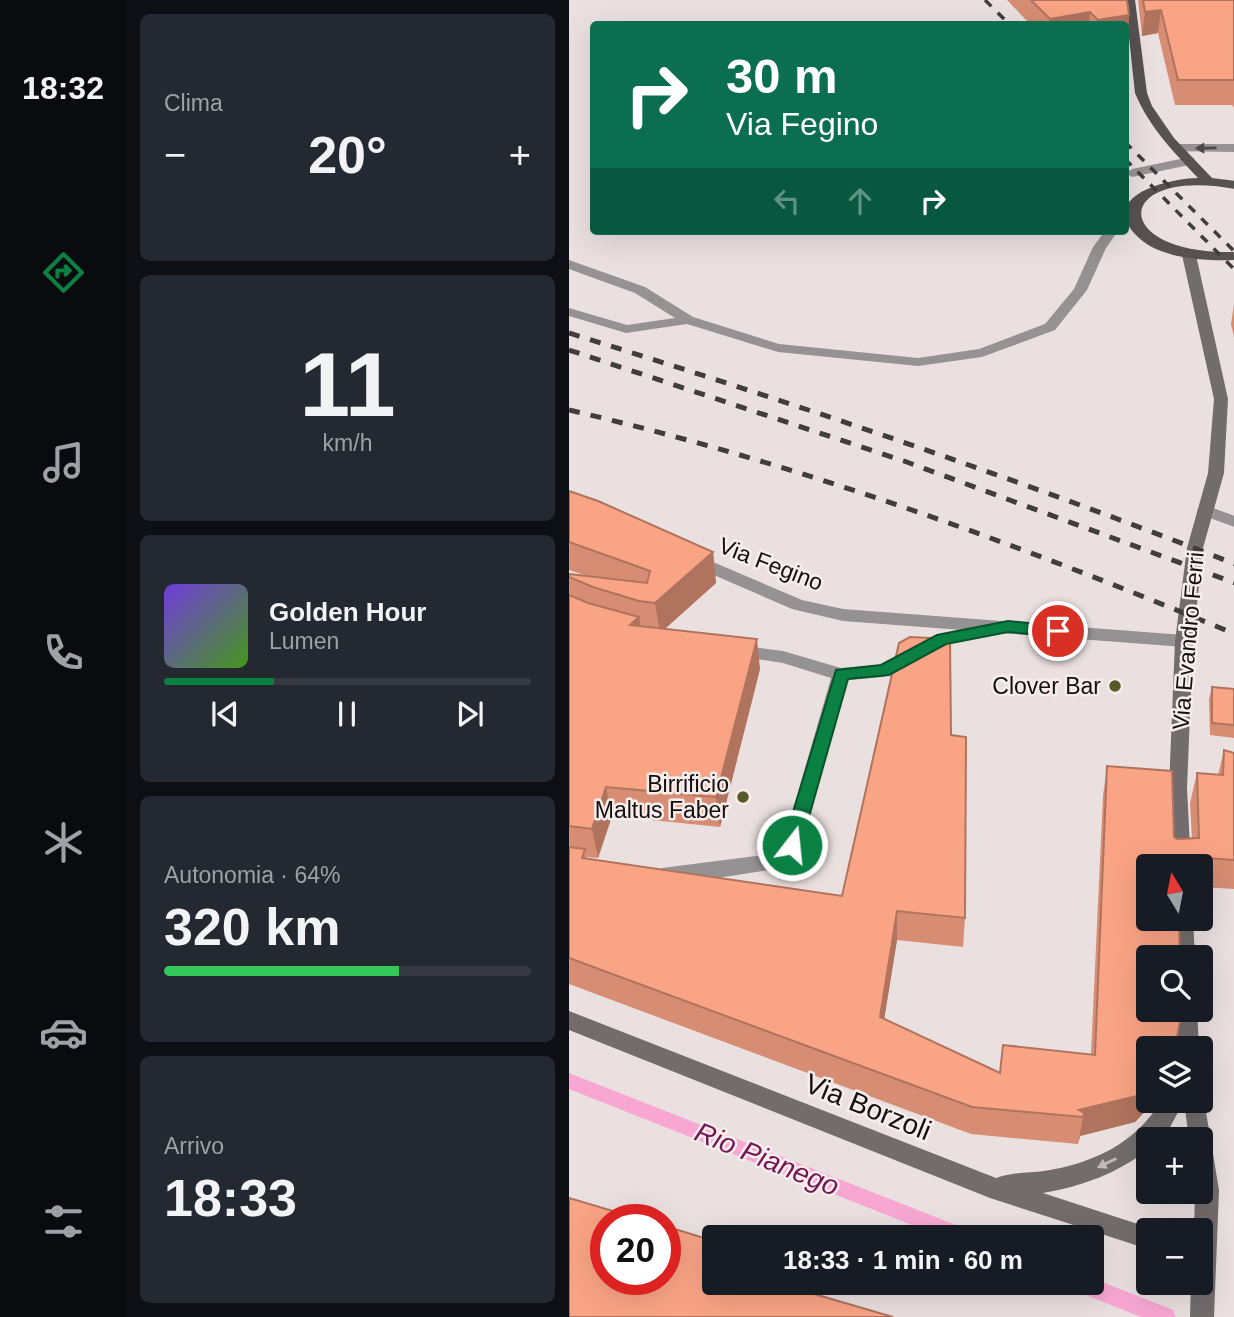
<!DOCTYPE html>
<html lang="it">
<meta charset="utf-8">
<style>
body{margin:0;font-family:Arial,sans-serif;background:#242831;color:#f1f3f6;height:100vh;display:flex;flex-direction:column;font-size:26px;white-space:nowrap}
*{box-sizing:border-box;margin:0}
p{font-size:23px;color:#9ea1a6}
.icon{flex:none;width:38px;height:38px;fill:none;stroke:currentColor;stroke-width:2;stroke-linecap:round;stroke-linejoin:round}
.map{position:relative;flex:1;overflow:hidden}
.side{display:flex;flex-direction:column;gap:14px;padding:14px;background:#0d0f14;width:443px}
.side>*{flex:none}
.banner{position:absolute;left:21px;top:21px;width:539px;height:214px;border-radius:7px;box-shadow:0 7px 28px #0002;background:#0b6e4f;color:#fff;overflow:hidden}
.needle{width:46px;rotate:350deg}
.fabs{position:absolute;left:567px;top:854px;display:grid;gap:14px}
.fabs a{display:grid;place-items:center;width:77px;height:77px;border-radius:7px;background:#171b24;box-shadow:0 7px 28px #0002;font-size:35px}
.speed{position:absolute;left:21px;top:1204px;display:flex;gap:14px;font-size:35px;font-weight:700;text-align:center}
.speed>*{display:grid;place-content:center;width:91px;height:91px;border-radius:50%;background:#171b24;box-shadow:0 7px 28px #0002;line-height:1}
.speed .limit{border:10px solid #d22;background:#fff;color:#111}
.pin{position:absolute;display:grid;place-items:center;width:60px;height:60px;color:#fff;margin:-30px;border:4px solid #fff;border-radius:50%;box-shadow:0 2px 7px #0007}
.me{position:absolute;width:77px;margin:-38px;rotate:16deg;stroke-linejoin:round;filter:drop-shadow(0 0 5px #0008)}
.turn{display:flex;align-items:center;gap:24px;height:147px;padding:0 21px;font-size:32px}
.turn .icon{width:91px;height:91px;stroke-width:2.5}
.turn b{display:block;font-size:49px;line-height:60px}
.lanes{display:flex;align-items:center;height:66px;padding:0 21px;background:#0003;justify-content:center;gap:35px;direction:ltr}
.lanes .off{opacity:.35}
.big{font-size:52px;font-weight:700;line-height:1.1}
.side .widget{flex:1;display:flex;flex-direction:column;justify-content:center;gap:10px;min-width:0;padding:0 24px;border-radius:10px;background:#242831}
.side .dial{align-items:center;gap:0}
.dial b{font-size:91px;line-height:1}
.song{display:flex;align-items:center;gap:21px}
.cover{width:84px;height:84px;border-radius:10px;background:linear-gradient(135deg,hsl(260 70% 55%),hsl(100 70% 35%))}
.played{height:7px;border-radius:4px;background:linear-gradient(90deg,#0b8043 30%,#363941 30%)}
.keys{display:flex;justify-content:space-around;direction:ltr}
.heat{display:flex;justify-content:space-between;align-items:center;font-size:38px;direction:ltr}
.charge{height:10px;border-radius:5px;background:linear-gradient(90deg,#34c759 64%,#363941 0)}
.trip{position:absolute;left:133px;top:1225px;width:402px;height:70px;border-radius:7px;background:#171b24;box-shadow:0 7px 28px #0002;font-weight:700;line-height:70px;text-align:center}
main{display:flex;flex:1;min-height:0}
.tabs{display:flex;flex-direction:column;width:126px;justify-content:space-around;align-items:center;background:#090b0e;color:#9ea1a6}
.tabs .icon{width:49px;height:49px}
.tabs .active{color:#0b8043}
.tabs b{font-size:32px;color:#f1f3f6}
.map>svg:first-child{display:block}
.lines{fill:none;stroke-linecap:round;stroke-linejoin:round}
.stream{fill:#f8a7d3;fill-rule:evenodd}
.service{fill:#969293;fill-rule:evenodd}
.minor{fill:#969293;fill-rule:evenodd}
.secondary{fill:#726c6d;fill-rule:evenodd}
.primary{fill:#585152;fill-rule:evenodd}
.rail-far1{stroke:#413d3d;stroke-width:3.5;stroke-dasharray:9 9;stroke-linecap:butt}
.rail{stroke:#413d3d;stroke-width:5;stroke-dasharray:11 11;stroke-linecap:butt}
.wall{fill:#d78d73}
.shaded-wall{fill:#af735e}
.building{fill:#faa486;stroke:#af735e;stroke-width:2}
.oneway{fill:#4e4a4b}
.oneway2{fill:#c2b9b9}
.route{fill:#0b8043;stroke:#07532c;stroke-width:2}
.poi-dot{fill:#565a28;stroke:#f8edec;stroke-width:2.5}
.labels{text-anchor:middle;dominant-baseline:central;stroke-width:5;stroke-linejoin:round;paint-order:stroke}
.street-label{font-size:23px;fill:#131010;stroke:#f8edec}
.poi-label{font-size:23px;fill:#131010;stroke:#f8edec;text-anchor:end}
.near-street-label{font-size:28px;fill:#131010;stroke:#f8edec}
.near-water-label{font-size:28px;font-style:italic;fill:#731653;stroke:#f8edec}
</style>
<main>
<nav class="tabs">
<b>18:32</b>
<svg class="icon active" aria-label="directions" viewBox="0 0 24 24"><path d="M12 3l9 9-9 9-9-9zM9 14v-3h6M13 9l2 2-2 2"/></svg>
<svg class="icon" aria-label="music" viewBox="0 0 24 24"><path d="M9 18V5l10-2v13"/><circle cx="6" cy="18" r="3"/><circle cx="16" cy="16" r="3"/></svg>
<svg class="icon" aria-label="phone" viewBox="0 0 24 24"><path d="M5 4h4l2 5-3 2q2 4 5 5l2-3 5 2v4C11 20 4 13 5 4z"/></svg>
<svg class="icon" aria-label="climate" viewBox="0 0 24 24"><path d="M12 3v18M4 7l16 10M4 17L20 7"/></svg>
<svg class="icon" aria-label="car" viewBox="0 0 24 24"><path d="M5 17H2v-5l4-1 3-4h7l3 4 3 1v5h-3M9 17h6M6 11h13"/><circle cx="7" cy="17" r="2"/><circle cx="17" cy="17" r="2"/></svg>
<svg class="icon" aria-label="filters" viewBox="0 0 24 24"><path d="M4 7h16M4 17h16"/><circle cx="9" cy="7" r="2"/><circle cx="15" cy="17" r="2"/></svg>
</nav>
<section class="side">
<div class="widget"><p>Clima</p>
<div class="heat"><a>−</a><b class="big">20°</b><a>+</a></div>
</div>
<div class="widget dial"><b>11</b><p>km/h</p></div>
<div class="widget">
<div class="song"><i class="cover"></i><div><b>Golden Hour</b><p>Lumen</p></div></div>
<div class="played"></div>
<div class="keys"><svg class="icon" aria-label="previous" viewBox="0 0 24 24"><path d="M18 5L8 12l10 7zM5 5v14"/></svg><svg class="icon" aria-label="pause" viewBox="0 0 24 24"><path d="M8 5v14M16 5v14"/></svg><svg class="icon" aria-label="next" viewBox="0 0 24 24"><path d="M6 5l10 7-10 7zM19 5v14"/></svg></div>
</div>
<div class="widget"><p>Autonomia · 64%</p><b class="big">320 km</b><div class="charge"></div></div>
<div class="widget"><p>Arrivo</p><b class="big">18:33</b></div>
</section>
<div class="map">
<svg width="666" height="1317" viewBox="0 0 666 1317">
<rect width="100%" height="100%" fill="#eae0df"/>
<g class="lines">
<!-- stream -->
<path class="stream" d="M 0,1073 L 402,1231 L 404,1237 L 373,1237 L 0,1089 Z
M 523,1278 L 604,1310 L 607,1317 L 572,1317 L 504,1290 L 501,1283 L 523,1283 Z"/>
<!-- service -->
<path class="service" d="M 621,157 L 625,158 L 625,164 L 563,177 L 557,173 L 563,169 Z
M 536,231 L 549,231 L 537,248 L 518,290 L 486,330 L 413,357 L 349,366 L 209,352 L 118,324 L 57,333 L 0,316 L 0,308 L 58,325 L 106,318 L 66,293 L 0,269 L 0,260 L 76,287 L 124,317 L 210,344 L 349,358 L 410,349 L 476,324 L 505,289 L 524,247 Z
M 636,505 L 666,516 L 666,527 L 630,514 L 628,510 Z
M 435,622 L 444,628 L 441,632 L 377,644 L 314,677 L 279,680 L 230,851 L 200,870 L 117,883 L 93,880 L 90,874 L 93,868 L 195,855 L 215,841 L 262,678 L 214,663 L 161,655 L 158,651 L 161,647 L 167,645 L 214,651 L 272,668 L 311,665 L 367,635 Z"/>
<!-- minor -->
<path class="minor" d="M 608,144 L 666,144 L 666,152 L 604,151 L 604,145 Z
M 123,553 L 233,600 L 274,609 L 615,635 L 624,641 L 615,647 L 274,621 L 223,609 L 117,563 L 115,559 Z"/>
<!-- secondary -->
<path class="secondary" d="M 620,251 L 627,255 L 659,399 L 655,473 L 634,548 L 624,641 L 618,788 L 622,866 L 602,866 L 600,788 L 606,641 L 618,548 L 639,473 L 645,399 L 613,255 Z
M 604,919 L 624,919 L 626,957 L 606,957 Z
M 608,1010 L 628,1010 L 630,1048 L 608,1048 Z
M 0,1011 L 427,1178 C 442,1172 460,1173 475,1171 C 523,1164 567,1143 592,1101 L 632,1101 L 632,1093 L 634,1094 L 650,1190 L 645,1317 L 621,1317 L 622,1283 L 632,1283 L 632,1230 L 625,1230 L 626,1192 L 632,1192 L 632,1139 L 620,1139 L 615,1101 L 600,1129 L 591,1139 L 579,1139 L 579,1150 C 548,1173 512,1187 474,1193 L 587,1230 L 579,1230 L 579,1249 L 421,1198 L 0,1030 Z"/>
<!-- primary -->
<path class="primary" d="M 556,0 L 566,0 L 578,93 L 583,106 L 605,138 L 643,178 L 666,181 L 666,189 C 543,166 539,255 666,252 L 666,260 C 636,261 593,259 570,238 C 525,197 599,178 629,178 C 604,151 580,127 566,93 Z"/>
<!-- rail-far1 -->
<path class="rail-far1" d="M 416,0 L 440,24
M 556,142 L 666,252
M 556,159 L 666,270"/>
<!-- rail -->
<path class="rail" d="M 0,333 C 225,403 447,478 666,564
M 0,350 L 335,461 L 666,583
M 0,410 C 232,464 446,543 666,634"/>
</g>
<!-- wall -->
<path class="wall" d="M 438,0 L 558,0 L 560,15 L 558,39 L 556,39 L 556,24 L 461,24 Z
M 569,0 L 665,0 L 665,108 L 663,105 L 606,105 L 589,33 L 573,36 Z
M 665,304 L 665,337 L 662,324 Z
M 0,491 L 144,552 L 147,583 L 96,629 L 191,669 L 151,827 L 43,816 L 29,858 L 18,857 L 18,858 L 273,896 L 382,735 L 396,918 L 394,947 L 328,940 L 315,1019 L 431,1073 L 522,1054 L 534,796 L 538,766 L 608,839 L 623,839 L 621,803 L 628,773 L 649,775 L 655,750 L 665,753 L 665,889 L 632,887 L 632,866 L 579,866 L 612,1018 L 606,1048 L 579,1048 L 579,1101 L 586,1101 L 566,1122 L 511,1136 L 509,1144 L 402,1134 L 0,984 L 0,574 L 15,575 L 0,570 Z
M 643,687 L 665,689 L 665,738 L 641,735 L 640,699 Z"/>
<!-- shaded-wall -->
<path class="shaded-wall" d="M 592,10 L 589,33 L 573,36 L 576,12 Z
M 521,12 L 520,24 L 480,24 L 481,19 Z
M 560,15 L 558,39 L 556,39 L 556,24 L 529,24 L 529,20 Z
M 144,552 L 147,583 L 91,633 L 86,603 Z
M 70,617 L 75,647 L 61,625 Z
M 188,639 L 191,669 L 151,827 L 147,797 Z
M 37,787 L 43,816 L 29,858 L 23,829 Z
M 328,911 L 328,940 L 311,1045 L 311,1017 Z
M 579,1087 L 579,1101 L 586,1101 L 566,1122 L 511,1136 L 509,1144 L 514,1117 L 510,1110 Z
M 237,1283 L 243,1283 L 244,1287 L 237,1309 L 235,1291 Z"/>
<!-- building -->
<path class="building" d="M 462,0 L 558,0 L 560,15 L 529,20 L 521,12 L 481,19 Z
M 574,0 L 665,0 L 665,80 L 609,80 L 592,10 L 576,12 Z
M 0,491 L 29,501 L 144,552 L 86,603 L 70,601 L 24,587 L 0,577 L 0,574 L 78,583 L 81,571 L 0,542 Z
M 0,595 L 19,603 L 70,617 L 61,625 L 188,639 L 147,797 L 37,787 L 23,829 L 0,826 Z
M 341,637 L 381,639 L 382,735 L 397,737 L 396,918 L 328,911 L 311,1017 L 431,1073 L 434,1045 L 526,1055 L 538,766 L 603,771 L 605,837 L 608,839 L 630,838 L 628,773 L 654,775 L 655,750 L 665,753 L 665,860 L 610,856 L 610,866 L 579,866 L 579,919 L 610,919 L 611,957 L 579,957 L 579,1010 L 612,1010 L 612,1018 L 607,1042 L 604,1048 L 579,1048 L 579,1087 L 572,1095 L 510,1110 L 515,1113 L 514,1117 L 403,1107 L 0,958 L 0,847 L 16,849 L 13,858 L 273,896 L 330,643 Z
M 643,687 L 665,689 L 665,725 L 643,723 Z
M 0,1198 L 74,1220 L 37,1220 L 37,1279 L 96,1279 L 96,1226 L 145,1241 L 145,1283 L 237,1283 L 235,1291 L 324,1317 L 0,1317 Z"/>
<!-- one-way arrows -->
<defs><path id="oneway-solid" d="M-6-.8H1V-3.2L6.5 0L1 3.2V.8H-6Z" transform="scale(1.75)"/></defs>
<use class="oneway" href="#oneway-solid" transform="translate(637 148) rotate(179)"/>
<use class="oneway2" href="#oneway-solid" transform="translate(538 1163) rotate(154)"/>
<!-- route -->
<path class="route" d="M 439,621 L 489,626 L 497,631 L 489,637 L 439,632 L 377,644 L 320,675 L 279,679 L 232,845 L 230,850 L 217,850 L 214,845 L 267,670 L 312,665 L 368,635 Z"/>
<!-- markers -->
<g class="poi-dot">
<circle cx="546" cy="686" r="7"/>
<circle cx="174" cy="797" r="7"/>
</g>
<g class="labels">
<!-- street labels -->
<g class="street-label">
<text transform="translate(202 564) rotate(21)">Via Fegino</text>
<text transform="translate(619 641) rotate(-85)">Via Evandro Ferri</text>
</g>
<!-- poi labels -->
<g class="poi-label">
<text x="532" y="686">Clover Bar</text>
<text x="160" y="784">Birrificio<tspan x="160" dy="26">Maltus Faber</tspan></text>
</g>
<!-- near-street labels -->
<g class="near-street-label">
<text transform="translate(299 1107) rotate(22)">Via Borzoli</text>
</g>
<!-- near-water labels -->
<g class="near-water-label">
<text transform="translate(198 1159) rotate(22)">Rio Pianego</text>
</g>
</g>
</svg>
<div class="fabs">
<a><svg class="needle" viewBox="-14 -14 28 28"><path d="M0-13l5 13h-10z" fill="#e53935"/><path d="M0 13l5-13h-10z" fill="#9ea1a6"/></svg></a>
<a><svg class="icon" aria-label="search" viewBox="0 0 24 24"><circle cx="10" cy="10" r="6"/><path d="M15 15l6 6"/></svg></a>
<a><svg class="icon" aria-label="layers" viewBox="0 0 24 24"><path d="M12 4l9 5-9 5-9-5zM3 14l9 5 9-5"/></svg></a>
<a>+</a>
<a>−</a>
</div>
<div class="speed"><div class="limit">20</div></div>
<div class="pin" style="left:489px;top:631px;background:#d93025"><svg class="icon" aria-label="arrive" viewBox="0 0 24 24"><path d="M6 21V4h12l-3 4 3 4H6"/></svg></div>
<svg class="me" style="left:223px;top:845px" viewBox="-20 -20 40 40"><circle r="17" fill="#0b8043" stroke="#fff" stroke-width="3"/><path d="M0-11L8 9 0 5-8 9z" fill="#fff"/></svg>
<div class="trip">18:33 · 1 min · 60 m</div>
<div class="banner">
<div class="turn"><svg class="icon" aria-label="right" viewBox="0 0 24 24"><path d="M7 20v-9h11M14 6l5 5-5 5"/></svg><div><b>30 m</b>Via Fegino</div></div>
<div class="lanes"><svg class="icon off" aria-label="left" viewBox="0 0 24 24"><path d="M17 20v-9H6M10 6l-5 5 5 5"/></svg><svg class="icon off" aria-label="ahead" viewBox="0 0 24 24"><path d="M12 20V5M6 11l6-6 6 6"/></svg><svg class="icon" aria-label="right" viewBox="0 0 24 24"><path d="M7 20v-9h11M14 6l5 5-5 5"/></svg></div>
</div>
</div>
</main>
